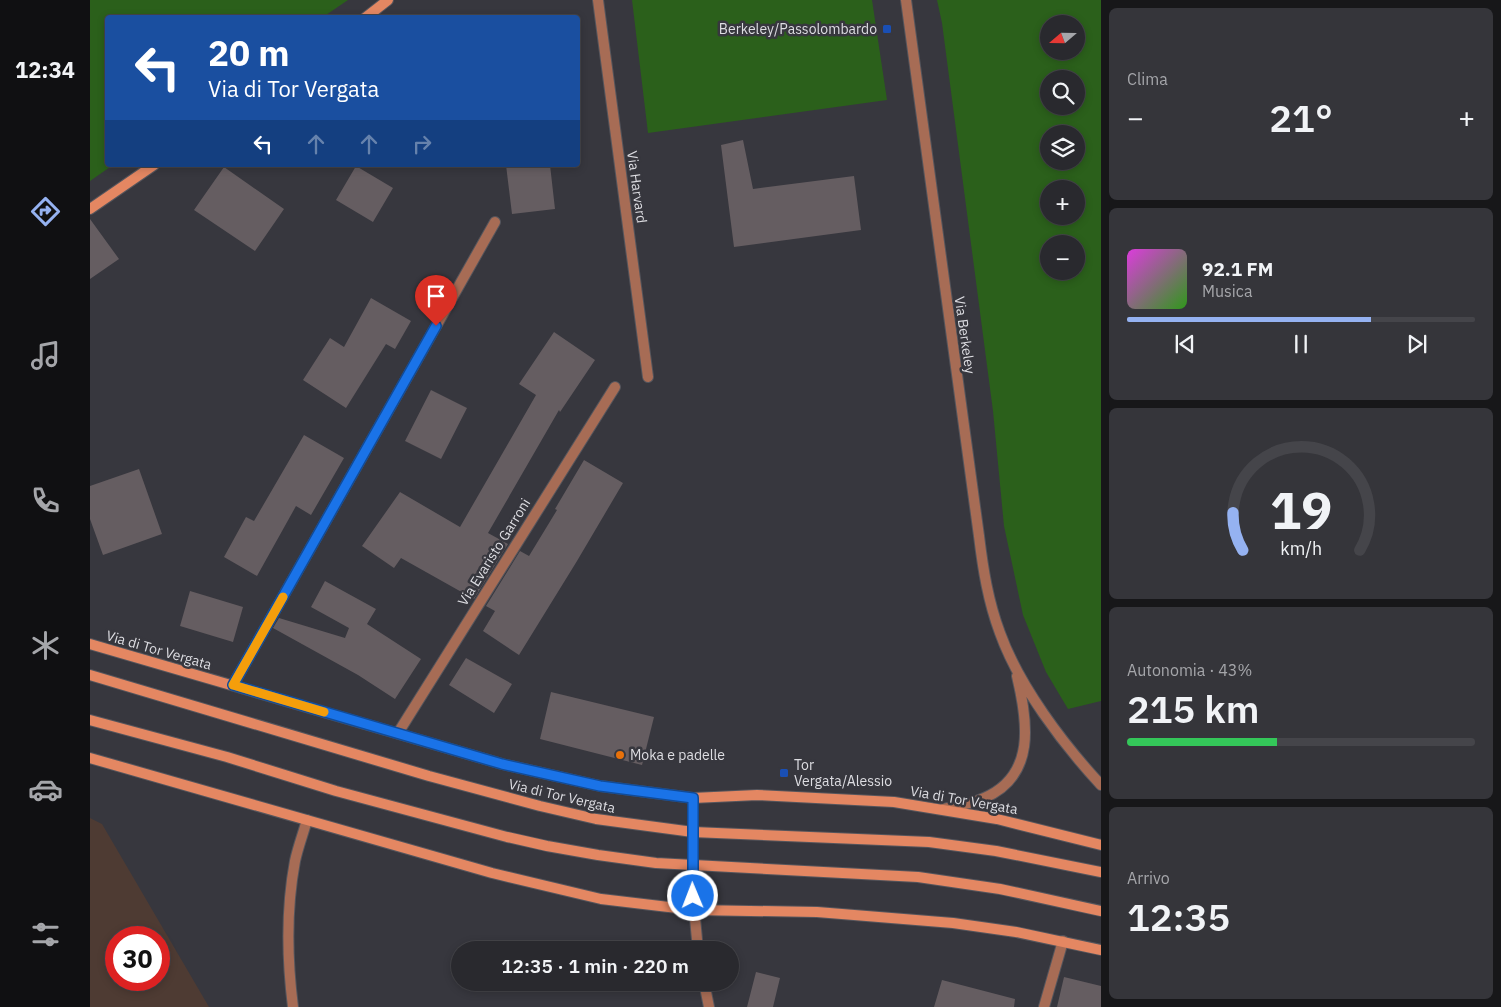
<!DOCTYPE html>
<html lang="it">
<meta charset="utf-8">
<style>
body{margin:0;font-family:"IBM Plex Sans",sans-serif;background:#35353a;color:#f1f3f6;height:100vh;display:flex;flex-direction:column;font-size:19px;white-space:nowrap}
*{box-sizing:border-box;margin:0}
p{font-size:16px;color:#a5a6aa}
.icon{flex:none;width:28px;height:28px;fill:none;stroke:currentColor;stroke-width:2;stroke-linecap:round;stroke-linejoin:round}
.map{position:relative;flex:1;overflow:hidden}
.sheet{display:flex;flex-direction:column;gap:8px;padding:8px;background:#171719;width:400px}
.sheet>*{flex:none}
.guide{position:absolute;left:15px;top:15px;width:475px;height:152px;border-radius:5px;box-shadow:0 2px 8px #0003,0 0 0 1px #45454a;background:#1a4fa0;color:#fff;overflow:hidden}
.needle{width:32px;rotate:250deg}
.buttons{position:absolute;left:950px;top:15px;display:grid;gap:10px}
.buttons a{display:grid;place-items:center;width:45px;height:45px;border-radius:50%;background:#29292e;box-shadow:0 2px 8px #0003,0 0 0 1px #45454a;font-size:25px}
.speed{position:absolute;left:15px;top:926px;display:flex;gap:10px;font-size:25px;font-weight:700;text-align:center}
.speed>*{display:grid;place-content:center;width:65px;height:65px;border-radius:50%;background:#29292e;box-shadow:0 2px 8px #0003,0 0 0 1px #45454a;line-height:1}
.speed .limit{border:8px solid #d22;background:#fff;color:#111}
.pin{position:absolute;display:grid;place-items:center;width:42px;height:42px;color:#fff;margin:-51px -21px;border-radius:50% 50% 50% 0;rotate:-45deg;box-shadow:0 0 5px #0007}
.pin .icon{rotate:45deg}
.me{position:absolute;width:55px;margin:-28px;rotate:359deg;stroke-linejoin:round;filter:drop-shadow(0 0 4px #0008)}
.turn{display:flex;align-items:center;gap:18px;height:105px;padding:0 20px;font-size:22px}
.turn .icon{width:65px;height:65px;stroke-width:2.5}
.turn b{display:block;font-size:35px;line-height:42px}
.lanes{display:flex;align-items:center;height:48px;padding:0 20px;background:#0003;justify-content:center;gap:25px;direction:ltr}
.lanes .off{opacity:.35}
.big{font-size:38px;font-weight:600;line-height:1.1}
.sheet .tile{flex:1;display:flex;flex-direction:column;justify-content:center;gap:8px;min-width:0;padding:0 18px;border-radius:8px;background:#35353a}
.sheet .dial{align-items:center;gap:0}
.dial svg{height:130px;overflow:visible;fill:none;stroke:#45454a;stroke-width:7;stroke-linecap:round;text-anchor:middle}
.dial text{fill:#f1f3f6;stroke:none}
.song{display:flex;align-items:center;gap:15px}
.cover{width:60px;height:60px;border-radius:8px;background:linear-gradient(135deg,hsl(300 70% 55%),hsl(110 70% 35%))}
.played{height:5px;border-radius:2px;background:linear-gradient(90deg,#95b2f1 70%,#45454a 70%)}
.keys{display:flex;justify-content:space-around;direction:ltr}
.heat{display:flex;justify-content:space-between;align-items:center;font-size:28px;direction:ltr}
.charge{height:8px;border-radius:4px;background:linear-gradient(90deg,#34c759 43%,#45454a 0)}
.trip{position:absolute;left:361px;top:941px;width:288px;height:50px;border-radius:25px;background:#29292e;box-shadow:0 2px 8px #0003,0 0 0 1px #45454a;font-weight:600;line-height:50px;text-align:center}
main{display:flex;flex:1;min-height:0}
.menu{display:flex;flex-direction:column;width:90px;justify-content:space-around;align-items:center;background:#101012;color:#a5a6aa}
.menu .icon{width:35px;height:35px}
.menu .current{color:#95b2f1}
.menu b{font-size:22px;color:#f1f3f6}
.map>svg:first-child{display:block}
.education{fill:#4e3b33;fill-rule:evenodd}
.green{fill:#2b601b;fill-rule:evenodd}
.building{fill:#655d61}
.lines{fill:none;stroke-linecap:round;stroke-linejoin:round}
.lane-casing{stroke:#55555c;stroke-width:12}
.street-casing{stroke:#55555c;stroke-width:12}
.secondary-casing{stroke:#55555c;stroke-width:12}
.lane{stroke:#a76c55;stroke-width:10}
.street{stroke:#a76c55;stroke-width:10}
.secondary{stroke:#e48762;stroke-width:10}
.route-casing{stroke:#114b97;stroke-width:12}
.route{stroke:#1a73e8;stroke-width:9}
.slow{stroke:#f59e0b;stroke-width:9}
.transit-dot{fill:#1a4fb4;stroke:#37373e;stroke-width:2}
.food-dot{fill:#e8710a;stroke:#37373e;stroke-width:2}
.labels{text-anchor:middle;dominant-baseline:central;stroke-width:5;stroke-linejoin:round;paint-order:stroke}
.poi-label{font-size:14px;fill:#dddde2;stroke:#37373e;text-anchor:start}
.street-label{font-size:14px;fill:#dddde2;stroke:#37373e}
</style>
<main>
<nav class="menu">
<b>12:34</b>
<svg class="icon current" aria-label="directions" viewBox="0 0 24 24"><path d="M12 3l9 9-9 9-9-9zM9 14v-3h6M13 9l2 2-2 2"/></svg>
<svg class="icon" aria-label="music" viewBox="0 0 24 24"><path d="M9 18V5l10-2v13"/><circle cx="6" cy="18" r="3"/><circle cx="16" cy="16" r="3"/></svg>
<svg class="icon" aria-label="phone" viewBox="0 0 24 24"><path d="M5 4h4l2 5-3 2q2 4 5 5l2-3 5 2v4C11 20 4 13 5 4z"/></svg>
<svg class="icon" aria-label="climate" viewBox="0 0 24 24"><path d="M12 3v18M4 7l16 10M4 17L20 7"/></svg>
<svg class="icon" aria-label="car" viewBox="0 0 24 24"><path d="M5 17H2v-5l4-1 3-4h7l3 4 3 1v5h-3M9 17h6M6 11h13"/><circle cx="7" cy="17" r="2"/><circle cx="17" cy="17" r="2"/></svg>
<svg class="icon" aria-label="filters" viewBox="0 0 24 24"><path d="M4 7h16M4 17h16"/><circle cx="9" cy="7" r="2"/><circle cx="15" cy="17" r="2"/></svg>
</nav>
<div class="map">
<svg width="1011" height="1007" viewBox="0 0 1011 1007">
<rect width="100%" height="100%" fill="#37373e"/>
<!-- education -->
<path class="education" d="M 0,818 L 12,824 L 119,1007 L 0,1007 ZM 26,938 L 69,938 L 69,980 L 26,980 Z"/>
<!-- green -->
<path class="green" d="M 0,0 L 258,0 L 233,17 L 18,18 L 18,165 L 23,165 L 0,181 Z
M 542,0 L 782,0 L 797,100 L 558,133 Z
M 847,0 L 1011,0 L 1011,701 L 978,709 L 956,672 L 933,615 L 914,526 L 903,411 L 852,23 ZM 959,24 L 986,24 L 986,51 L 959,51 ZM 959,79 L 986,79 L 986,106 L 959,106 ZM 959,134 L 986,134 L 986,161 L 959,161 ZM 959,189 L 986,189 L 986,216 L 959,216 ZM 959,244 L 986,244 L 986,271 L 959,271 Z"/>
<!-- building -->
<path class="building" d="M 653,140 L 663,189 L 764,176 L 771,230 L 644,247 L 631,145 Z
M 416,165 L 460,165 L 465,209 L 422,214 Z
M 266,166 L 303,188 L 283,222 L 246,200 Z
M 134,167 L 194,209 L 165,251 L 104,210 Z
M 0,219 L 29,259 L 0,279 Z
M 281,298 L 321,321 L 305,349 L 296,344 L 256,408 L 213,380 L 240,338 L 254,347 Z
M 464,332 L 505,360 L 470,412 L 469,410 L 398,533 L 418,544 L 384,599 L 311,558 L 304,568 L 272,546 L 310,492 L 370,527 L 446,395 L 429,384 Z
M 341,390 L 377,408 L 351,459 L 315,441 Z
M 214,435 L 254,458 L 221,515 L 206,506 L 167,576 L 134,557 L 156,517 L 164,521 Z
M 494,460 L 533,483 L 487,561 L 429,655 L 393,631 L 405,611 L 396,606 L 430,551 L 439,556 L 467,510 L 465,509 Z
M 49,469 L 72,534 L 13,555 L 0,519 L 0,486 Z
M 235,581 L 286,609 L 277,624 L 331,659 L 305,699 L 268,675 L 183,628 L 189,618 L 255,638 L 259,628 L 221,607 Z
M 100,591 L 153,607 L 143,642 L 90,626 Z
M 376,658 L 422,684 L 404,713 L 359,685 Z
M 461,692 L 564,717 L 552,765 L 450,739 Z
M 666,972 L 690,978 L 683,1007 L 657,1007 Z
M 974,977 L 1011,986 L 1011,1007 L 967,1007 Z
M 852,980 L 925,999 L 924,1007 L 844,1007 Z"/>
<g class="lines">
<defs>
<path id="lane" d="M 203,1007 C 197,959 196,909 205,861 C 208,847 213,834 217,820"/>
<path id="street" d="M 508,0 L 558,377
M 816,0 L 889,536 C 893,569 898,601 910,633 C 929,686 973,744 1011,785
M 143,685 L 405,222
M 308,733 L 525,387
M 603,798 L 603,897 L 608,950
M 853,809 C 866,806 881,804 894,798 C 946,776 938,722 927,676
M 614,982 L 619,1007
M 954,1007 L 973,941"/>
<path id="secondary" d="M 275,18 L 298,0
M 0,209 L 64,165
M 0,644 L 412,764 L 510,786 L 603,798 L 667,795 L 804,802 L 907,819 L 1011,845
M 0,675 L 339,776 L 450,806 L 506,819 L 603,832 L 839,842 L 906,851 L 1011,872
M 0,720 L 137,757 L 246,791 L 417,837 L 457,846 L 508,855 L 566,863 L 828,877 L 910,889 L 1011,911
M 0,758 L 402,873 L 511,899 L 604,910 L 727,912 L 863,923 L 926,932 L 1011,950"/>
</defs>
<!-- lane casing -->
<use href="#lane" class="lane-casing"/>
<!-- street casing -->
<use href="#street" class="street-casing"/>
<!-- secondary casing -->
<use href="#secondary" class="secondary-casing"/>
<!-- lane -->
<use href="#lane" class="lane"/>
<!-- street -->
<use href="#street" class="street"/>
<!-- secondary -->
<use href="#secondary" class="secondary"/>
</g>
<g class="lines">
<defs>
<path id="route" d="M 346,326 L 143,685 L 412,764 L 510,786 L 603,798 L 603,896"/>
</defs>
<!-- route casing -->
<use href="#route" class="route-casing"/>
<!-- route -->
<use href="#route" class="route"/>
<!-- slow -->
<path class="slow" d="M 193,597 L 143,685 L 234,712"/>
</g>
<!-- markers -->
<g class="transit-dot">
<rect x="792" y="24" width="10" height="10" rx="2.5"/>
<rect x="689" y="768" width="10" height="10" rx="2.5"/>
</g>
<circle class="food-dot" cx="530" cy="755" r="5"/>
<g class="labels">
<!-- poi labels -->
<g class="poi-label">
<text x="787" y="29" text-anchor="end">Berkeley/Passolombardo</text>
<text x="540" y="755">Moka e padelle</text>
<text x="704" y="765">Tor<tspan x="704" dy="16">Vergata/Alessio</tspan></text>
</g>
<!-- street labels -->
<g class="street-label">
<text transform="translate(547 187) rotate(82)">Via Harvard</text>
<text transform="translate(875 335) rotate(82)">Via Berkeley</text>
<text transform="translate(404 552) rotate(-58)">Via Evaristo Garroni</text>
<text transform="translate(69 650) rotate(16)">Via di Tor Vergata</text>
<text transform="translate(472 796) rotate(13)">Via di Tor Vergata</text>
<text transform="translate(874 800) rotate(10)">Via di Tor Vergata</text>
</g>
</g>
</svg>
<div class="buttons">
<a><svg class="needle" viewBox="-14 -14 28 28"><path d="M0-13l5 13h-10z" fill="#e53935"/><path d="M0 13l5-13h-10z" fill="#a5a6aa"/></svg></a>
<a><svg class="icon" aria-label="search" viewBox="0 0 24 24"><circle cx="10" cy="10" r="6"/><path d="M15 15l6 6"/></svg></a>
<a><svg class="icon" aria-label="layers" viewBox="0 0 24 24"><path d="M12 4l9 5-9 5-9-5zM3 14l9 5 9-5"/></svg></a>
<a>+</a>
<a>−</a>
</div>
<div class="speed"><div class="limit">30</div></div>
<div class="pin" style="left:346px;top:326px;background:#d93025"><svg class="icon" aria-label="arrive" viewBox="0 0 24 24"><path d="M6 21V4h12l-3 4 3 4H6"/></svg></div>
<svg class="me" style="left:603px;top:896px" viewBox="-20 -20 40 40"><circle r="17" fill="#1a73e8" stroke="#fff" stroke-width="3"/><path d="M0-11L8 9 0 5-8 9z" fill="#fff"/></svg>
<div class="trip">12:35 · 1 min · 220 m</div>
<div class="guide">
<div class="turn"><svg class="icon" aria-label="left" viewBox="0 0 24 24"><path d="M17 20v-9H6M10 6l-5 5 5 5"/></svg><div><b>20 m</b>Via di Tor Vergata</div></div>
<div class="lanes"><svg class="icon" aria-label="left" viewBox="0 0 24 24"><path d="M17 20v-9H6M10 6l-5 5 5 5"/></svg><svg class="icon off" aria-label="ahead" viewBox="0 0 24 24"><path d="M12 20V5M6 11l6-6 6 6"/></svg><svg class="icon off" aria-label="ahead" viewBox="0 0 24 24"><path d="M12 20V5M6 11l6-6 6 6"/></svg><svg class="icon off" aria-label="right" viewBox="0 0 24 24"><path d="M7 20v-9h11M14 6l5 5-5 5"/></svg></div>
</div>
</div>
<section class="sheet">
<div class="tile"><p>Clima</p>
<div class="heat"><a>−</a><b class="big">21°</b><a>+</a></div>
</div>
<div class="tile">
<div class="song"><i class="cover"></i><div><b>92.1 FM</b><p>Musica</p></div></div>
<div class="played"></div>
<div class="keys"><svg class="icon" aria-label="previous" viewBox="0 0 24 24"><path d="M18 5L8 12l10 7zM5 5v14"/></svg><svg class="icon" aria-label="pause" viewBox="0 0 24 24"><path d="M8 5v14M16 5v14"/></svg><svg class="icon" aria-label="next" viewBox="0 0 24 24"><path d="M6 5l10 7-10 7zM19 5v14"/></svg></div>
</div>
<div class="tile dial"><svg viewBox="0 0 100 80">
<path d="M14 69A42 42 0 1 1 86 69"/>
<path d="M14 69A42 42 0 0 1 8 46" stroke="#95b2f1"/>
<text x="50" y="56" font-size="32" font-weight="700">19</text>
<text x="50" y="72" font-size="11">km/h</text>
</svg></div>
<div class="tile"><p>Autonomia · 43%</p><b class="big">215 km</b><div class="charge"></div></div>
<div class="tile"><p>Arrivo</p><b class="big">12:35</b></div>
</section>
</main>
